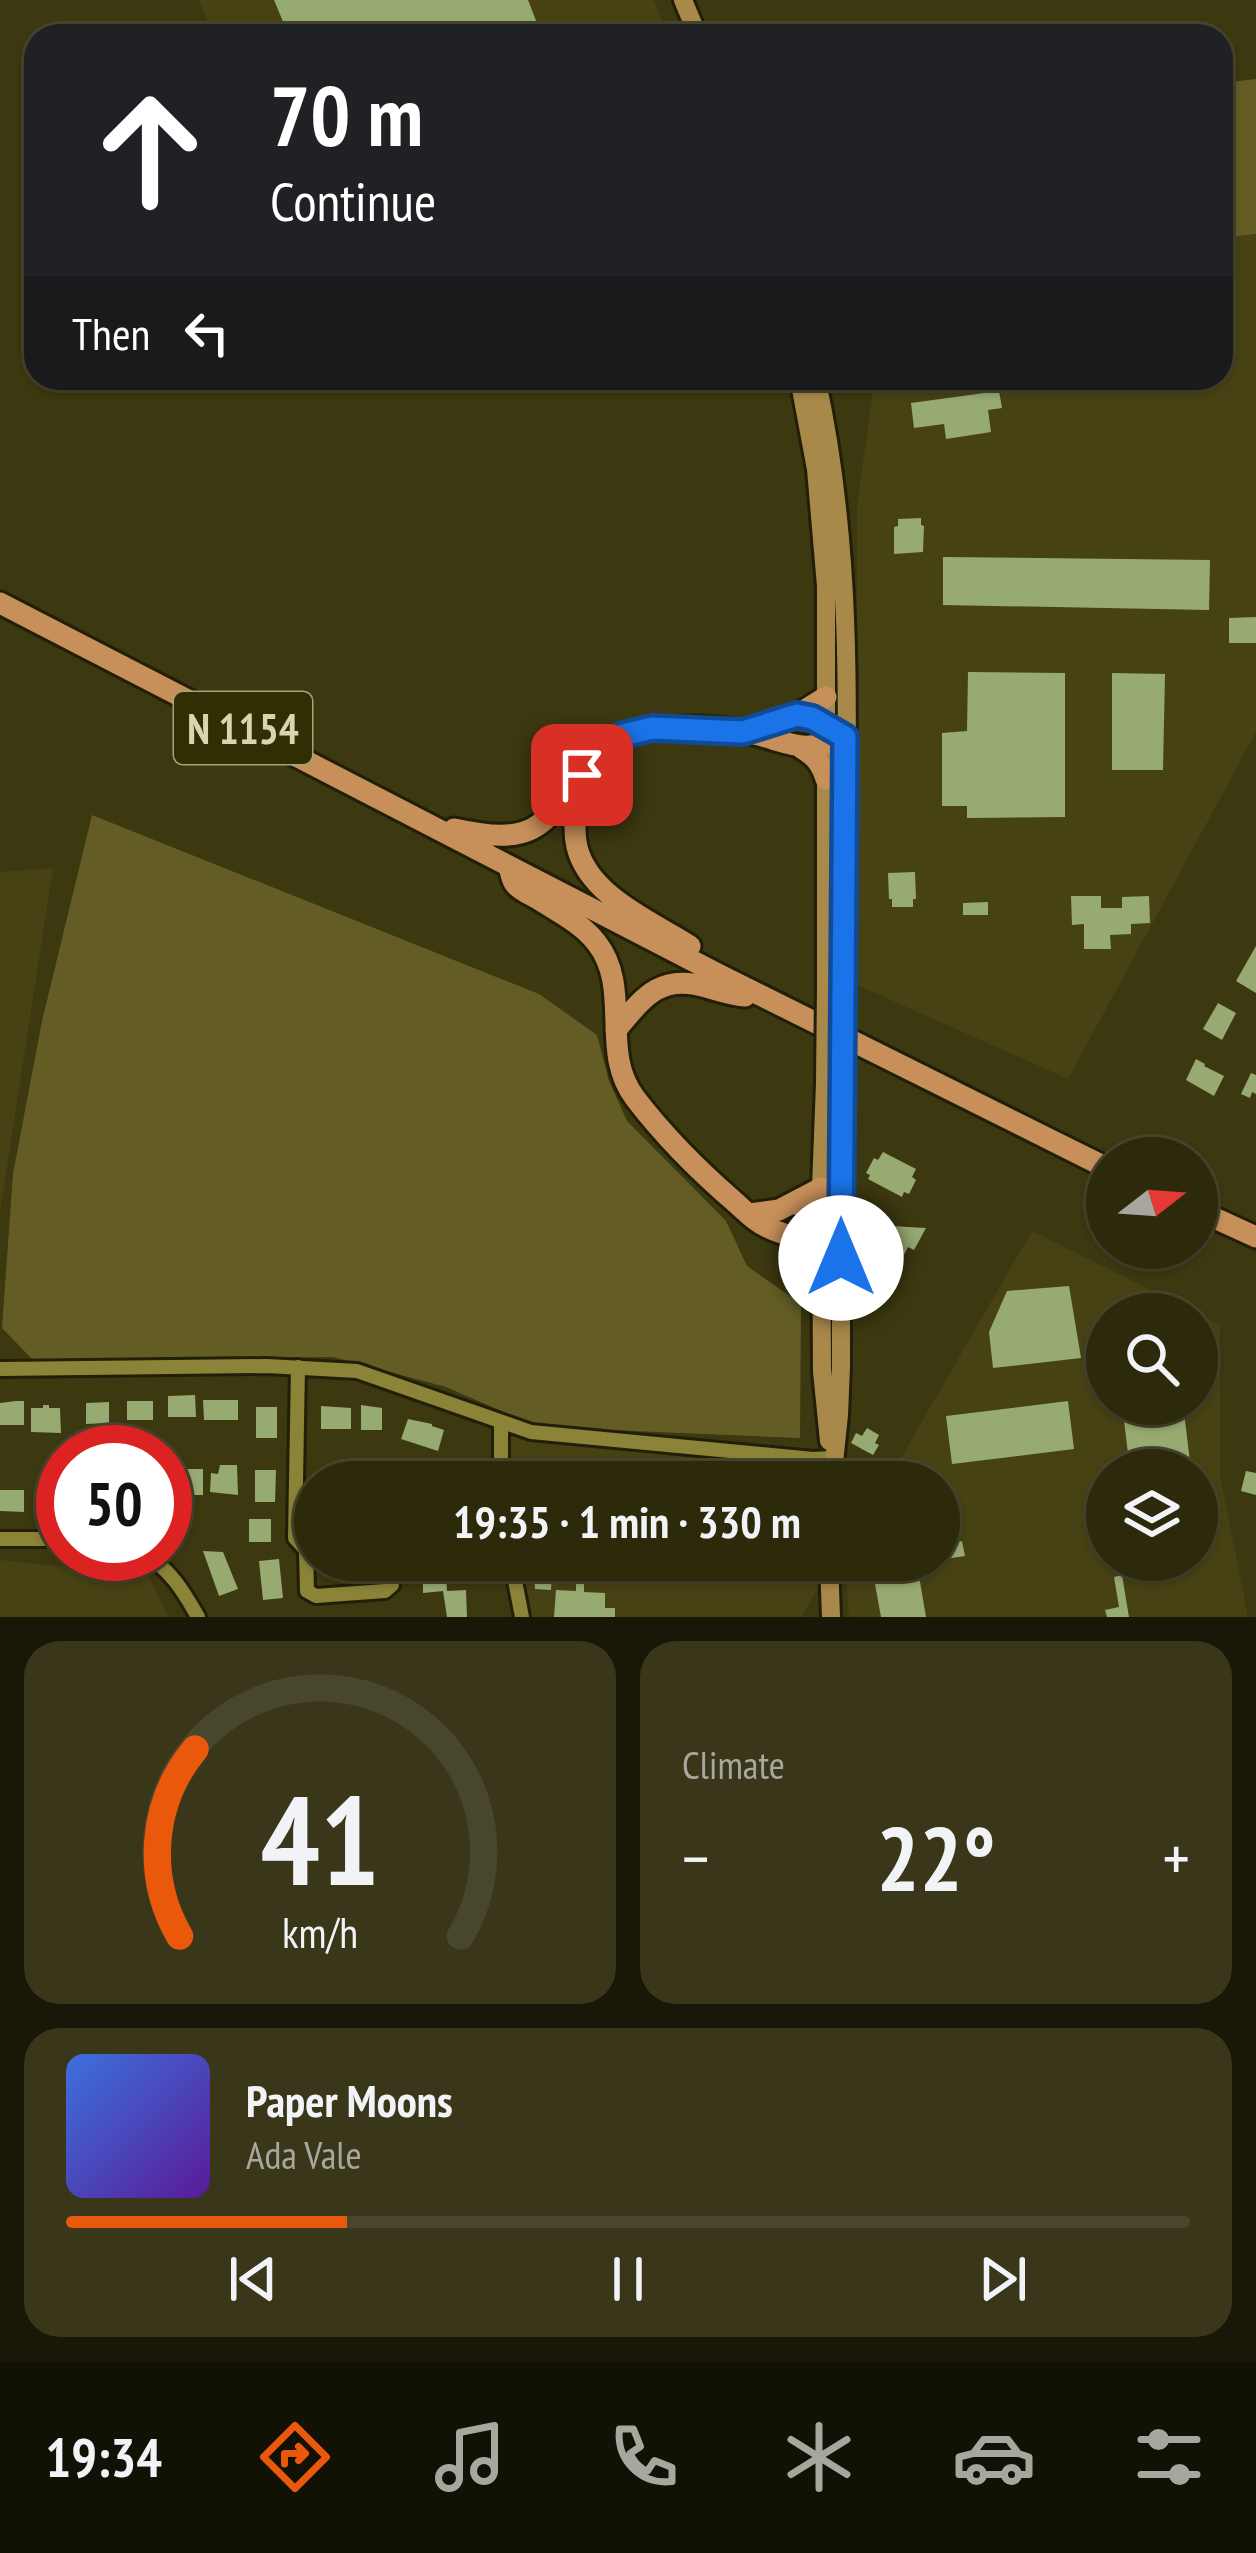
<!DOCTYPE html>
<meta charset="utf-8">
<style>
body{margin:0;font-family:"PT Sans Narrow",sans-serif;background:#39361a;color:#f1f3f6;height:100vh;display:flex;flex-direction:column;font-size:45px;white-space:nowrap}
*{box-sizing:border-box;margin:0}
p{font-size:39px;color:#a7a79d}
.icon{flex:none;width:66px;height:66px;fill:none;stroke:currentColor;stroke-width:2;stroke-linecap:round;stroke-linejoin:round}
.map{position:relative;height:1617px;overflow:hidden}
.drawer{display:flex;flex-direction:column;gap:24px;padding:24px;background:#191707;flex:1}
.drawer>*{flex:none}
.banner{position:absolute;left:24px;top:24px;width:1209px;height:366px;border-radius:36px;box-shadow:0 3px 9px #0004,0 0 0 3px #48462d;background:#202124;color:#fff;overflow:hidden}
.needle{width:78px;rotate:73deg}
.buttons{position:absolute;left:1086px;top:1137px;display:grid;gap:24px}
.buttons a{display:grid;place-items:center;width:132px;height:132px;border-radius:50%;background:#2d2a0c;box-shadow:0 3px 9px #0004,0 0 0 3px #48462d;font-size:60px}
.speed{position:absolute;left:36px;top:1425px;display:flex;gap:24px;font-size:60px;font-weight:700;text-align:center}
.speed>*{display:grid;place-content:center;width:156px;height:156px;border-radius:50%;background:#2d2a0c;box-shadow:0 3px 9px #0004,0 0 0 3px #48462d;line-height:1}
.speed .limit{border:18px solid #d22;background:#fff;color:#111}
.pin{position:absolute;display:grid;place-items:center;width:102px;height:102px;color:#fff;margin:-51px;border-radius:24px;box-shadow:0 6px 18px #0006}
.me{position:absolute;width:132px;margin:-66px;rotate:0deg;stroke-linejoin:round;filter:drop-shadow(0 0 9px #0008)}
.turn{display:flex;align-items:center;gap:42px;height:252px;padding:0 48px;font-size:54px}
.turn .icon{width:156px;height:156px;stroke-width:2.5}
.turn b{display:block;font-size:84px;line-height:102px}
.then{display:flex;align-items:center;height:114px;padding:0 48px;background:#0003;gap:24px;font-size:45px}
.big{font-size:90px;font-weight:800;line-height:1.1}
.drawer .tile{flex:1;display:flex;flex-direction:column;justify-content:center;gap:18px;min-width:0;padding:0 42px;border-radius:36px;background:#39361a}
.drawer .dial{align-items:center;gap:0}
.dial svg{height:312px;overflow:visible;fill:none;stroke:#48462d;stroke-width:7;stroke-linecap:round;text-anchor:middle}
.dial text{fill:#f1f3f6;stroke:none}
.song{display:flex;align-items:center;gap:36px}
.cover{width:144px;height:144px;border-radius:18px;background:linear-gradient(135deg,hsl(220 70% 55%),hsl(270 70% 35%))}
.played{height:12px;border-radius:6px;background:linear-gradient(90deg,#ea580c 25%,#48462d 25%)}
.keys{display:flex;justify-content:space-around;direction:ltr}
.heat{display:flex;justify-content:space-between;align-items:center;font-size:66px;direction:ltr}
.drawer .tiles{flex:1;display:grid;gap:24px;grid-template-columns:1fr 1fr}
.tile:last-child{grid-column:span 2}
.trip{position:absolute;left:294px;top:1461px;width:666px;height:120px;border-radius:60px;background:#2d2a0c;box-shadow:0 3px 9px #0004,0 0 0 3px #48462d;font-weight:800;line-height:120px;text-align:center}
.dock{display:flex;height:192px;justify-content:space-around;align-items:center;background:#121105;color:#a7a79d}
.dock .icon{width:84px;height:84px}
.dock .current{color:#ea580c}
.dock b{font-size:54px;color:#f1f3f6}
.map>svg:first-child{display:block}
.built{fill:#464214;fill-rule:evenodd}
.green{fill:#635d25}
.building{fill:#97aa72}
.lines{fill:none;stroke-linecap:round;stroke-linejoin:round}
.street-casing{stroke:#211f07;stroke-width:20}
.secondary-casing{stroke:#211f07;stroke-width:24}
.primary-casing{stroke:#211f07;stroke-width:27}
.street{stroke:#8a8338;stroke-width:14}
.secondary{stroke:#a8894a;stroke-width:18}
.primary{stroke:#c7905b;stroke-width:21}
.secondary-bridge-casing{stroke:#211f07;stroke-width:24;stroke-linecap:butt}
.secondary-bridge{stroke:#a8894a;stroke-width:18}
.route-casing{stroke:#114b97;stroke-width:30}
.route{stroke:#1a73e8;stroke-width:21}
.labels{text-anchor:middle;dominant-baseline:central;stroke-width:12;stroke-linejoin:round;paint-order:stroke}
.shield{fill:#322e04;stroke:#a6a37d;stroke-width:3}
.shield-label{font-size:42px;font-weight:bold;fill:#d8d5b1}
</style>
<div class="map">
<svg width="1256" height="1617" viewBox="0 0 1256 1617">
<rect width="100%" height="100%" fill="#3c3810"/>
<!-- built -->
<path class="built" d="M 199,0 L 654,0 L 668,36 L 213,36 Z
M 1256,234 L 1256,732 L 1068,1079 L 857,985 L 857,505 L 875,378 L 1221,378 L 1221,238 Z
M 53,868 L 0,1212 L 0,872 Z
M 1032,1231 L 1220,1325 L 1220,1475 L 1248,1617 L 849,1617 L 845,1560 L 939,1560 L 939,1482 L 887,1482 ZM 1107,1314 L 1197,1314 L 1197,1404 L 1107,1404 ZM 1107,1470 L 1197,1470 L 1197,1560 L 1107,1560 Z
M 494,1424 L 816,1462 L 817,1482 L 501,1482 Z
M 0,1560 L 149,1576 L 168,1617 L 0,1617 Z
M 510,1560 L 821,1560 L 822,1581 L 801,1617 L 516,1617 Z"/>
<!-- green -->
<path class="green" d="M 1256,79 L 1256,234 L 1221,238 L 1221,83 Z
M 92,815 L 539,994 L 597,1035 L 609,1081 L 627,1121 L 726,1221 L 747,1266 L 801,1304 L 800,1438 L 538,1427 L 446,1387 L 333,1357 L 33,1360 L 2,1328 L 13,1174 L 42,1021 Z"/>
<!-- building -->
<path class="building" d="M 274,0 L 528,0 L 542,36 L 289,36 Z
M 999,391 L 1002,408 L 988,410 L 991,432 L 946,439 L 944,424 L 914,428 L 911,403 Z
M 921,518 L 921,525 L 924,526 L 923,552 L 894,554 L 894,527 L 898,526 L 898,519 Z
M 943,557 L 1210,560 L 1209,610 L 943,605 Z
M 1256,617 L 1256,643 L 1229,643 L 1229,618 Z
M 968,672 L 1065,673 L 1065,817 L 967,818 L 967,806 L 942,806 L 942,733 L 967,731 Z
M 1112,673 L 1165,674 L 1163,770 L 1112,770 Z
M 915,872 L 916,899 L 913,899 L 913,907 L 892,907 L 892,899 L 889,899 L 888,873 Z
M 1071,896 L 1101,896 L 1101,908 L 1122,908 L 1122,897 L 1149,896 L 1150,923 L 1131,924 L 1131,934 L 1110,935 L 1111,949 L 1084,949 L 1084,924 L 1072,925 Z
M 988,902 L 988,915 L 963,915 L 963,903 Z
M 1256,946 L 1256,993 L 1236,981 Z
M 1218,1003 L 1236,1013 L 1222,1040 L 1203,1029 Z
M 1196,1059 L 1205,1064 L 1204,1066 L 1224,1076 L 1214,1096 L 1186,1080 Z
M 1251,1073 L 1256,1075 L 1256,1094 L 1252,1092 L 1250,1098 L 1241,1094 Z
M 883,1152 L 916,1169 L 912,1177 L 916,1180 L 909,1194 L 904,1192 L 902,1197 L 868,1179 L 870,1175 L 866,1173 L 874,1158 L 878,1160 Z
M 891,1226 L 926,1228 L 914,1250 L 908,1247 L 892,1278 L 890,1277 L 879,1290 L 867,1293 L 867,1275 L 862,1269 L 866,1265 L 871,1267 Z
M 1069,1286 L 1081,1358 L 993,1368 L 989,1332 L 1007,1291 Z
M 195,1395 L 196,1417 L 168,1417 L 168,1396 Z
M 203,1400 L 238,1400 L 238,1420 L 204,1420 Z
M 16,1401 L 24,1401 L 24,1425 L 0,1425 L 0,1403 Z
M 127,1401 L 153,1401 L 153,1420 L 127,1420 Z
M 1068,1401 L 1074,1449 L 952,1464 L 946,1416 Z
M 109,1402 L 109,1423 L 86,1424 L 86,1403 Z
M 1122,1404 L 1183,1404 L 1191,1470 L 1130,1470 Z
M 43,1405 L 49,1405 L 49,1408 L 60,1408 L 61,1433 L 31,1432 L 31,1408 L 43,1408 Z
M 361,1405 L 382,1408 L 382,1430 L 361,1430 Z
M 321,1406 L 351,1408 L 351,1429 L 321,1429 Z
M 256,1407 L 277,1407 L 277,1438 L 256,1438 Z
M 408,1419 L 432,1424 L 432,1426 L 444,1430 L 438,1451 L 401,1439 Z
M 867,1428 L 879,1435 L 875,1443 L 879,1445 L 873,1455 L 851,1443 L 856,1433 L 862,1436 Z
M 220,1465 L 237,1465 L 238,1495 L 210,1492 L 211,1473 L 218,1474 Z
M 170,1469 L 203,1469 L 203,1495 L 170,1495 Z
M 643,1469 L 645,1482 L 605,1482 L 604,1474 Z
M 255,1470 L 276,1470 L 275,1502 L 255,1502 Z
M 1246,1471 L 1256,1473 L 1256,1495 L 1241,1491 Z
M 0,1490 L 24,1490 L 24,1512 L 0,1511 Z
M 36,1496 L 59,1496 L 59,1517 L 37,1517 Z
M 249,1519 L 271,1519 L 271,1542 L 249,1542 Z
M 962,1541 L 965,1556 L 939,1560 L 939,1545 Z
M 203,1551 L 223,1552 L 238,1589 L 219,1596 Z
M 279,1559 L 283,1598 L 263,1600 L 259,1561 Z
M 423,1560 L 445,1560 L 447,1591 L 466,1590 L 467,1617 L 447,1617 L 443,1591 L 423,1593 Z
M 879,1560 L 926,1560 L 927,1562 L 917,1564 L 926,1617 L 881,1617 L 873,1573 L 881,1571 Z
M 553,1561 L 551,1590 L 535,1589 L 533,1562 Z
M 1122,1575 L 1129,1617 L 1107,1617 L 1105,1610 L 1119,1607 L 1114,1577 Z
M 576,1576 L 584,1576 L 584,1592 L 605,1593 L 605,1608 L 615,1608 L 615,1617 L 554,1617 L 556,1590 L 576,1591 Z"/>
<g class="lines">
<defs>
<path id="street" d="M 298,1367 L 295,1538 L 306,1550 L 307,1591 L 316,1596 L 385,1591 L 392,1585 L 391,1560
M 0,1369 L 267,1366 L 357,1371 L 531,1432 L 813,1459 L 832,1458
M 501,1424 L 501,1482
M 0,1539 L 63,1539
M 143,1554 C 169,1567 184,1592 198,1617
M 511,1560 L 522,1617"/>
<path id="secondary" d="M 683,0 L 698,36
M 799,378 L 816,469 L 826,586 L 826,987
M 816,378 C 861,579 844,789 842,993
M 825,1083 L 821,1188 L 822,1371 L 829,1441
M 832,1482 L 839,1415 L 841,1366 L 841,1087
M 829,1560 L 831,1617"/>
<path id="primary" d="M 0,603 L 720,975 L 1107,1168
M 750,730 L 797,715 L 826,697
M 801,748 C 815,756 821,763 826,779
M 581,780 C 577,802 572,825 577,847 C 589,896 651,921 690,946
M 454,829 C 531,845 541,832 584,771 C 596,755 606,741 625,735 C 657,724 713,726 746,732 C 789,741 800,756 845,737
M 509,867 C 511,872 511,879 515,884 C 519,890 531,895 538,899 C 558,912 581,923 596,942 C 633,988 599,1051 635,1098 C 664,1136 700,1172 736,1203 C 745,1211 754,1221 765,1226 C 792,1241 807,1231 821,1265
M 616,1030 C 643,998 660,973 706,987 C 720,991 731,995 745,996
M 795,1204 L 809,1208 L 841,1226
M 1197,1210 L 1256,1237
M 749,1214 L 779,1210 L 821,1188"/>
</defs>
<!-- street casing -->
<use href="#street" class="street-casing"/>
<!-- secondary casing -->
<use href="#secondary" class="secondary-casing"/>
<!-- primary casing -->
<use href="#primary" class="primary-casing"/>
<!-- street -->
<use href="#street" class="street"/>
<!-- secondary -->
<use href="#secondary" class="secondary"/>
<!-- primary -->
<use href="#primary" class="primary"/>
<defs>
<path id="secondary-bridge" d="M 825,1083 L 826,987
M 841,1087 L 842,993"/>
</defs>
<!-- secondary-bridge casing -->
<use href="#secondary-bridge" class="secondary-bridge-casing"/>
<!-- secondary-bridge -->
<use href="#secondary-bridge" class="secondary-bridge"/>
</g>
<g class="lines">
<defs>
<path id="route" d="M 582,775 L 604,745 L 623,735 L 652,728 L 743,732 L 797,715 L 812,718 L 845,737 L 841,1258"/>
</defs>
<!-- route casing -->
<use href="#route" class="route-casing"/>
<!-- route -->
<use href="#route" class="route"/>
</g>
<g class="labels">
<!-- shield labels -->
<rect class="shield" x="174" y="692" width="138" height="72" rx="9"/>
<g class="shield-label">
<text x="243" y="728">N 1154</text>
</g>
</g>
</svg>
<div class="buttons">
<a><svg class="needle" viewBox="-14 -14 28 28"><path d="M0-13l5 13h-10z" fill="#e53935"/><path d="M0 13l5-13h-10z" fill="#a7a79d"/></svg></a>
<a><svg class="icon" aria-label="search" viewBox="0 0 24 24"><circle cx="10" cy="10" r="6"/><path d="M15 15l6 6"/></svg></a>
<a><svg class="icon" aria-label="layers" viewBox="0 0 24 24"><path d="M12 4l9 5-9 5-9-5zM3 14l9 5 9-5"/></svg></a>
</div>
<div class="speed"><div class="limit">50</div></div>
<div class="pin" style="left:582px;top:775px;background:#d93025"><svg class="icon" aria-label="arrive" viewBox="0 0 24 24"><path d="M6 21V4h12l-3 4 3 4H6"/></svg></div>
<svg class="me" style="left:841px;top:1258px" viewBox="-20 -20 40 40"><circle r="19" fill="#fff"/><path d="M0-13L10 11 0 6-10 11z" fill="#1a73e8"/></svg>
<div class="trip">19:35 · 1 min · 330 m</div>
<div class="banner">
<div class="turn"><svg class="icon" aria-label="ahead" viewBox="0 0 24 24"><path d="M12 20V5M6 11l6-6 6 6"/></svg><div><b>70 m</b>Continue</div></div>
<div class="then">Then<svg class="icon" aria-label="left" viewBox="0 0 24 24"><path d="M17 20v-9H6M10 6l-5 5 5 5"/></svg></div>
</div>
</div>
<section class="drawer">
<div class="tiles">
<div class="tile dial"><svg viewBox="0 0 100 80">
<path d="M14 69A42 42 0 1 1 86 69"/>
<path d="M14 69A42 42 0 0 1 18 21" stroke="#ea580c"/>
<text x="50" y="56" font-size="32" font-weight="700">41</text>
<text x="50" y="72" font-size="11">km/h</text>
</svg></div>
<div class="tile"><p>Climate</p>
<div class="heat"><a>−</a><b class="big">22°</b><a>+</a></div>
</div>
<div class="tile">
<div class="song"><i class="cover"></i><div><b>Paper Moons</b><p>Ada Vale</p></div></div>
<div class="played"></div>
<div class="keys"><svg class="icon" aria-label="previous" viewBox="0 0 24 24"><path d="M18 5L8 12l10 7zM5 5v14"/></svg><svg class="icon" aria-label="pause" viewBox="0 0 24 24"><path d="M8 5v14M16 5v14"/></svg><svg class="icon" aria-label="next" viewBox="0 0 24 24"><path d="M6 5l10 7-10 7zM19 5v14"/></svg></div>
</div>
</div>
</section>
<nav class="dock">
<b>19:34</b>
<svg class="icon current" aria-label="directions" viewBox="0 0 24 24"><path d="M12 3l9 9-9 9-9-9zM9 14v-3h6M13 9l2 2-2 2"/></svg>
<svg class="icon" aria-label="music" viewBox="0 0 24 24"><path d="M9 18V5l10-2v13"/><circle cx="6" cy="18" r="3"/><circle cx="16" cy="16" r="3"/></svg>
<svg class="icon" aria-label="phone" viewBox="0 0 24 24"><path d="M5 4h4l2 5-3 2q2 4 5 5l2-3 5 2v4C11 20 4 13 5 4z"/></svg>
<svg class="icon" aria-label="climate" viewBox="0 0 24 24"><path d="M12 3v18M4 7l16 10M4 17L20 7"/></svg>
<svg class="icon" aria-label="car" viewBox="0 0 24 24"><path d="M5 17H2v-5l4-1 3-4h7l3 4 3 1v5h-3M9 17h6M6 11h13"/><circle cx="7" cy="17" r="2"/><circle cx="17" cy="17" r="2"/></svg>
<svg class="icon" aria-label="filters" viewBox="0 0 24 24"><path d="M4 7h16M4 17h16"/><circle cx="9" cy="7" r="2"/><circle cx="15" cy="17" r="2"/></svg>
</nav>
